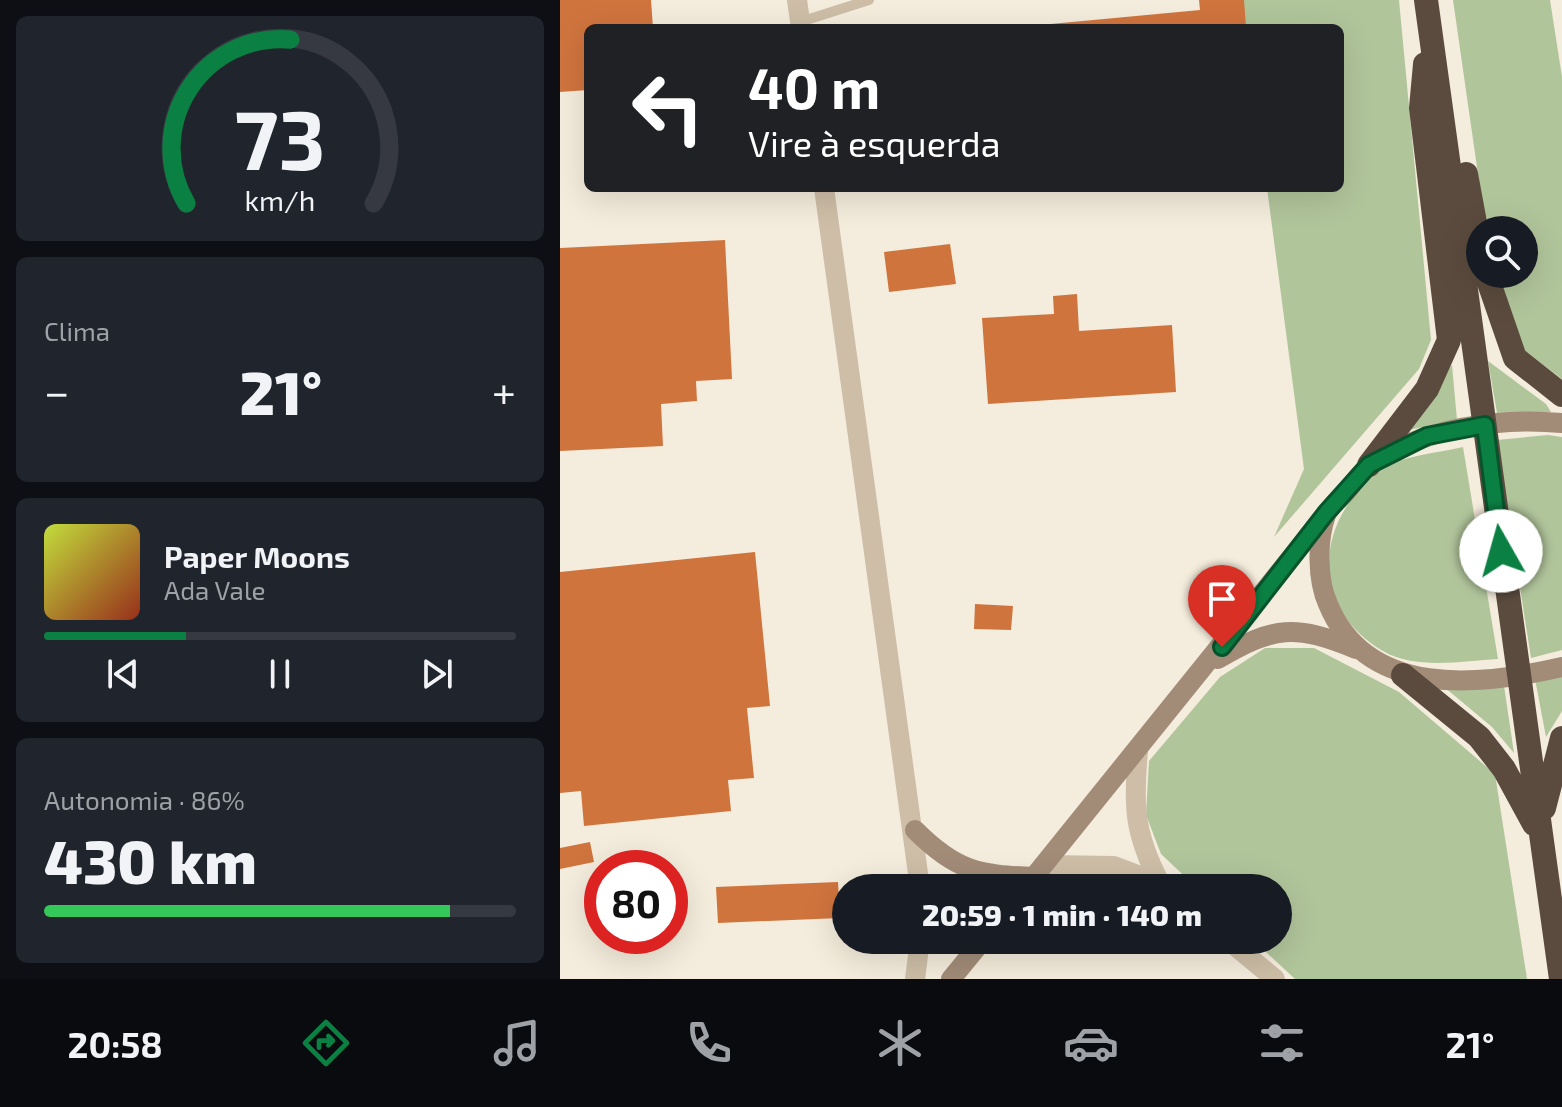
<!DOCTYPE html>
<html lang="pt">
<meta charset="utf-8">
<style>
body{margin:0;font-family:"Exo 2",sans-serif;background:#20242c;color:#f1f3f6;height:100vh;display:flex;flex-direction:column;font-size:30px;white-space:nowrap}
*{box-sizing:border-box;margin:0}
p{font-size:26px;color:#9ea1a6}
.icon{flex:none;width:44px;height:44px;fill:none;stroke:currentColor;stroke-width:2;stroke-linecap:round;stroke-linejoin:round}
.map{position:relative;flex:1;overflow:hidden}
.sheet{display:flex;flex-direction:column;gap:16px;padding:16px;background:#0d0f14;width:560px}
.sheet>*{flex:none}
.top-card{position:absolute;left:24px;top:24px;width:760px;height:168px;border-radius:12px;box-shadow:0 8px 32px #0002;background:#202124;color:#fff;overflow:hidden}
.tools{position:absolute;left:906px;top:216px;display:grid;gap:16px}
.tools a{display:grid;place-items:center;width:72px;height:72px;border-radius:50%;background:#171b24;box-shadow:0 8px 32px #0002;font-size:40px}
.speed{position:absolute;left:24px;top:850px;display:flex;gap:16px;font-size:40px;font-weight:700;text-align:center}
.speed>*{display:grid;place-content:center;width:104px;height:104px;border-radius:50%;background:#171b24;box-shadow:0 8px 32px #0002;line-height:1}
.speed .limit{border:12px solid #d22;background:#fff;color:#111}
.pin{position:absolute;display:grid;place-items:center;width:68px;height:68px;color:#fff;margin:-82px -34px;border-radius:50% 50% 50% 0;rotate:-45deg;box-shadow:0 0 8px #0007}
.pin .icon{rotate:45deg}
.me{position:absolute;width:88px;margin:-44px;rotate:353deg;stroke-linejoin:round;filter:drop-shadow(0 0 6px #0008)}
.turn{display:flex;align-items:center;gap:28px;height:168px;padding:0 32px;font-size:36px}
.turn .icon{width:104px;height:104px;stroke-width:2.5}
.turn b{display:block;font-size:56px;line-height:68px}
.big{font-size:60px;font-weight:800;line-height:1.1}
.sheet .card{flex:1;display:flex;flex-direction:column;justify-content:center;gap:12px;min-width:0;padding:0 28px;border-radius:12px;background:#20242c}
.sheet .dial{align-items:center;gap:0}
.dial svg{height:208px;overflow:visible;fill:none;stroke:#363941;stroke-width:7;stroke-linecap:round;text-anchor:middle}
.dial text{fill:#f1f3f6;stroke:none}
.song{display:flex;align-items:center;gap:24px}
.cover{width:96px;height:96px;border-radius:12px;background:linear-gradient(135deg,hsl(70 70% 55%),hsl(10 70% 35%))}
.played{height:8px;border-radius:4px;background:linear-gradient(90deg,#0b8043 30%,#363941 30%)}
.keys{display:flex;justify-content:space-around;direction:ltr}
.heat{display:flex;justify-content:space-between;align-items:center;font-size:44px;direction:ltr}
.charge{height:12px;border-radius:6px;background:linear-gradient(90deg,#34c759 86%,#363941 0)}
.trip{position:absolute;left:272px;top:874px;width:460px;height:80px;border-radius:40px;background:#171b24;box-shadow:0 8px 32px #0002;font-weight:800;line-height:80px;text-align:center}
.menu{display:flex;height:128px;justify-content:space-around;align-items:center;background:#090b0e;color:#9ea1a6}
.menu .icon{width:56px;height:56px}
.menu .selected{color:#0b8043}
.menu b{font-size:36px;color:#f1f3f6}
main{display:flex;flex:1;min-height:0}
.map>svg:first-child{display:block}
.green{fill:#b1c59b}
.building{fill:#d0743e}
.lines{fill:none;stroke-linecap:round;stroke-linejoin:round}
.lane{stroke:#cebea7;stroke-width:10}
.street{stroke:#cebea7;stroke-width:20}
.secondary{stroke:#a28c78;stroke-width:20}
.highway{stroke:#5b4b3e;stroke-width:24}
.route-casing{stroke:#07532c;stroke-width:20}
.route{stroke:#0b8043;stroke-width:14}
</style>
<main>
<section class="sheet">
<div class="card dial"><svg viewBox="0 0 100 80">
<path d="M14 69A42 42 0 1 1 86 69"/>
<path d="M14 69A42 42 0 0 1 54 6" stroke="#0b8043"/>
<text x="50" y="56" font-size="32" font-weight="700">73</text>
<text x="50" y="72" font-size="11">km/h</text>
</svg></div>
<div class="card"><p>Clima</p>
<div class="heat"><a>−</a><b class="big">21°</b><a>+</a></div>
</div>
<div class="card">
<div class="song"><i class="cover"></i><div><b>Paper Moons</b><p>Ada Vale</p></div></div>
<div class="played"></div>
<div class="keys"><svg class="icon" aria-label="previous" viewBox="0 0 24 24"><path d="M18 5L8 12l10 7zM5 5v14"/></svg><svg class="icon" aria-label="pause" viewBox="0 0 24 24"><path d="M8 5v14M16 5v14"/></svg><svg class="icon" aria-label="next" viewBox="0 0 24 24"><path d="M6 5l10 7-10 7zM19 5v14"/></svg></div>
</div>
<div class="card"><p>Autonomia · 86%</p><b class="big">430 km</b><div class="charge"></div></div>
</section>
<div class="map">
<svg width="1002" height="979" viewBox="0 0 1002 979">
<rect width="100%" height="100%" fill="#f4ecdc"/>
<!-- green -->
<path class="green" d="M 682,0 L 839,0 L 871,340 L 859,369 L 714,537 L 744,469 L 707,188 L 780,188 L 780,28 L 685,28 Z
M 893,0 L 990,0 L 1002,77 L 1002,379 L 964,350 L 932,274 L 964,274 L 964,230 L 926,230 Z
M 928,361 L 986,404 L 991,412 L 937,413 Z
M 892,365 L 897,420 L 844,431 L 885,373 Z
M 988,435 L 1002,437 L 1002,650 L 971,658 L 937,440 Z
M 903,447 L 938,659 C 902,661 855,670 823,651 C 763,617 752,547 795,495 C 802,487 810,472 819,468 C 845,456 876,453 903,447 Z
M 705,648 L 754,648 L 839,692 L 935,774 L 967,979 L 735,979 L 693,940 L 718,940 L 718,888 L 637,888 L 601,854 L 586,815 L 589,761 L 660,677 Z
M 1002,674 L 1002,711 L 986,737 L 975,679 Z
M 883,686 L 944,686 L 954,753 L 932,727 Z"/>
<!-- building -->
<path class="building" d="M 0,0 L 91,0 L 93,28 L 28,28 L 28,90 L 0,92 Z
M 639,0 L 684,0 L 686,28 L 447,28 L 640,10 Z
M 165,240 L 172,379 L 136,381 L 137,401 L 101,404 L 103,446 L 0,451 L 0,248 Z
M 390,244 L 396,284 L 329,292 L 324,252 Z
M 517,294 L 519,331 L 612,325 L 616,392 L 428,404 L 422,318 L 494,314 L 493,296 Z
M 195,552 L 210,706 L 187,708 L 194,778 L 168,780 L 171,811 L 24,826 L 21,791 L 0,793 L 0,572 Z
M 415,604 L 453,606 L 451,630 L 414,629 Z
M 30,842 L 34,862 L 0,869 L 0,848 Z
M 278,882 L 280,918 L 158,923 L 156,887 Z"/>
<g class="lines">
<!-- lane -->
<path class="lane" d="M 240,22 L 309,0"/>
<!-- street -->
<path class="street" d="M 237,0 L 241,28
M 264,188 L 360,888
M 578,751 C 573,806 574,833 600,883
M 484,865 L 554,866 L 604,885
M 397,940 L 414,950
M 668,940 L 715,979
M 355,979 L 360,940"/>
<!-- secondary -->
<path class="secondary" d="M 1002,423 C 940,417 861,428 810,465 C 801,471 793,484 786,492 C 780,499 769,507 766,515 C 757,540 757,580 768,604 C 807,699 920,686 1002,667
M 658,659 C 714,626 735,624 796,649
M 355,830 C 396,871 418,875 475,877
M 465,888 L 764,517
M 391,979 L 423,940"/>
<!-- highway -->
<path class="highway" d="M 866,0 L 1001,979
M 906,174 L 920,250
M 926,274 L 955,358 L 1002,395
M 809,465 L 867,389 L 889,340 L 861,108 L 865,64
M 843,675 L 919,737 L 944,769 L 974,824
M 984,808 L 1002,738"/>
</g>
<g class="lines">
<defs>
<path id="route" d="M 662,647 L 766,513 L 809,465 L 867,436 L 925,425 L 941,551"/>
</defs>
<!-- route casing -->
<use href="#route" class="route-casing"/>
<!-- route -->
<use href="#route" class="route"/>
</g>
</svg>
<div class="tools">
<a><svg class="icon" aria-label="search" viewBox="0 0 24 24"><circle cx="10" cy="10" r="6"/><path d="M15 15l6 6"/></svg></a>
</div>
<div class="speed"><div class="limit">80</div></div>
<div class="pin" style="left:662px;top:647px;background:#d93025"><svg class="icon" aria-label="arrive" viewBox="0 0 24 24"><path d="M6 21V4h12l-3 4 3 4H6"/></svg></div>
<svg class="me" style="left:941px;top:551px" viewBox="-20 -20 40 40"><circle r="19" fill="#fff"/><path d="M0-13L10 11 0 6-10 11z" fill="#0b8043"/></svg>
<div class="trip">20:59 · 1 min · 140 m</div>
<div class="top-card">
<div class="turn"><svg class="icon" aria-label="left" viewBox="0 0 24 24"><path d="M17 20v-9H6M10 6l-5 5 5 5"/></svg><div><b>40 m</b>Vire à esquerda</div></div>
</div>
</div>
</main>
<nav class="menu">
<b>20:58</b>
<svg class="icon selected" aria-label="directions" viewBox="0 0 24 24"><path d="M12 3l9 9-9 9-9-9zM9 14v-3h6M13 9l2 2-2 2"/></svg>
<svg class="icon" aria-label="music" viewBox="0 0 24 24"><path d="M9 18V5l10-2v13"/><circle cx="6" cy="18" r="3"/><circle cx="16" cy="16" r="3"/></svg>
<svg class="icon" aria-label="phone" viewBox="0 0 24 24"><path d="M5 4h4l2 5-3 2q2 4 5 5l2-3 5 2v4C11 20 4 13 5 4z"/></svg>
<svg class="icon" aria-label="climate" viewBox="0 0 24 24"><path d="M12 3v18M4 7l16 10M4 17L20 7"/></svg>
<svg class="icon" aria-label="car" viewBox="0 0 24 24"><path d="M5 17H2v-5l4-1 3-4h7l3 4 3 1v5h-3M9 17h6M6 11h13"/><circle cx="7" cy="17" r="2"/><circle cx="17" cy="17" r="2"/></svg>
<svg class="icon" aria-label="filters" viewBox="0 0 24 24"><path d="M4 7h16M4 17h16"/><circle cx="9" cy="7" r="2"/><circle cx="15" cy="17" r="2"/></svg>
<b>21°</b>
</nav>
